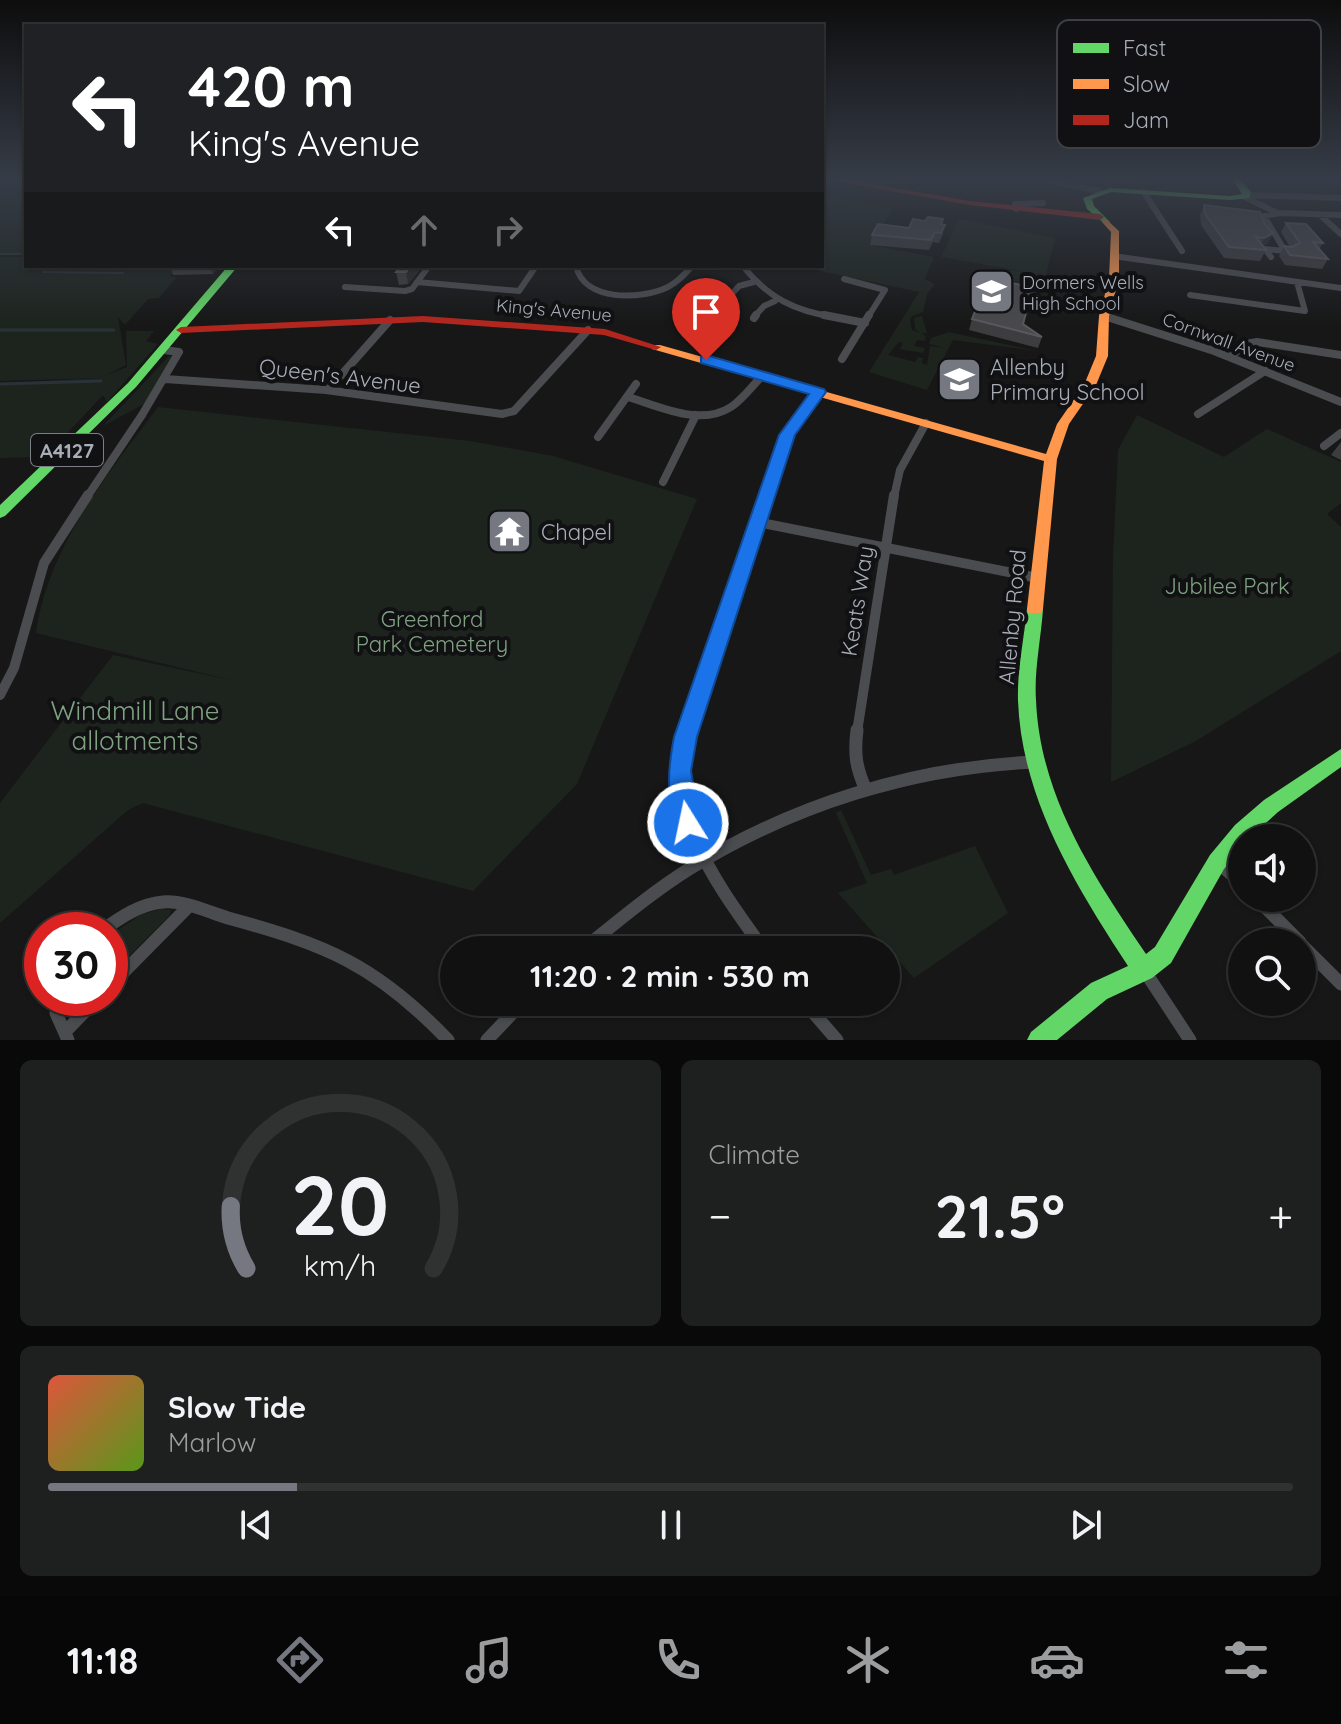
<!DOCTYPE html>
<meta charset="utf-8">
<style>
body{margin:0;font-family:Quicksand,sans-serif;background:#1e1f1f;color:#f1f3f6;height:100vh;display:flex;flex-direction:column;font-size:30px;white-space:nowrap}
*{box-sizing:border-box;margin:0}
p{font-size:26px;color:#9c9d9f}
.icon{flex:none;width:44px;height:44px;fill:none;stroke:currentColor;stroke-width:2;stroke-linecap:round;stroke-linejoin:round}
.map{position:relative;height:1040px;overflow:hidden}
.side{display:flex;flex-direction:column;gap:20px;padding:20px;background:#090909;flex:1}
.side>*{flex:none}
.top-card{position:absolute;left:24px;top:24px;width:800px;height:244px;border-radius:0px;box-shadow:0 2px 6px #0004,0 0 0 2px #303131;background:#202124;color:#fff;overflow:hidden}
.controls{position:absolute;left:1228px;top:824px;display:grid;gap:16px}
.controls a{display:grid;place-items:center;width:88px;height:88px;border-radius:50%;background:#111;box-shadow:0 2px 6px #0004,0 0 0 2px #303131;font-size:40px}
.speed{position:absolute;left:24px;top:912px;display:flex;gap:16px;font-size:40px;font-weight:700;text-align:center}
.speed>*{display:grid;place-content:center;width:104px;height:104px;border-radius:50%;background:#111;box-shadow:0 2px 6px #0004,0 0 0 2px #303131;line-height:1}
.speed .limit{border:12px solid #d22;background:#fff;color:#111}
.pin{position:absolute;display:grid;place-items:center;width:68px;height:68px;color:#fff;margin:-82px -34px;border-radius:50% 50% 50% 0;rotate:-45deg;box-shadow:0 0 8px #0007}
.pin .icon{rotate:45deg}
.me{position:absolute;width:88px;margin:-44px;rotate:350deg;stroke-linejoin:round;filter:drop-shadow(0 0 6px #0008)}
.turn{display:flex;align-items:center;gap:28px;height:168px;padding:0 32px;font-size:36px}
.turn .icon{width:104px;height:104px;stroke-width:2.5}
.turn b{display:block;font-size:56px;line-height:68px}
.lanes{display:flex;align-items:center;height:76px;padding:0 32px;background:#0003;justify-content:center;gap:40px;direction:ltr}
.lanes .off{opacity:.35}
.big{font-size:60px;font-weight:700;line-height:1.1}
.side .tile{flex:1;display:flex;flex-direction:column;justify-content:center;gap:12px;min-width:0;padding:0 28px;border-radius:12px;background:#1e1f1f}
.side .dial{align-items:center;gap:0}
.dial svg{height:208px;overflow:visible;fill:none;stroke:#303131;stroke-width:7;stroke-linecap:round;text-anchor:middle}
.dial text{fill:#f1f3f6;stroke:none}
.song{display:flex;align-items:center;gap:24px}
.cover{width:96px;height:96px;border-radius:12px;background:linear-gradient(135deg,hsl(10 70% 55%),hsl(90 70% 35%))}
.played{height:8px;border-radius:4px;background:linear-gradient(90deg,#757880 20%,#303131 20%)}
.keys{display:flex;justify-content:space-around;direction:ltr}
.heat{display:flex;justify-content:space-between;align-items:center;font-size:44px;direction:ltr}
.side .tiles{flex:1;display:grid;gap:20px;grid-template-columns:1fr 1fr}
.tile:last-child{grid-column:span 2}
.trip{position:absolute;left:440px;top:936px;width:460px;height:80px;border-radius:40px;background:#111;box-shadow:0 2px 6px #0004,0 0 0 2px #303131;font-weight:700;line-height:80px;text-align:center}
.menu{display:flex;height:128px;justify-content:space-around;align-items:center;background:#070707;color:#9c9d9f}
.menu .icon{width:56px;height:56px}
.menu .selected{color:#757880}
.menu b{font-size:36px;color:#f1f3f6}
.map>svg:first-child{display:block}
.green{fill:#1d241e}
.lines{fill:none;stroke-linecap:round;stroke-linejoin:round}
.stream-far1{stroke:#2a3239;stroke-width:2}
.stream{stroke:#2a3239;stroke-width:3}
.street-far3{stroke:#4b4c50;stroke-width:6}
.street-far2{stroke:#4b4c50;stroke-width:8}
.street-far1{stroke:#4b4c50;stroke-width:10}
.street{stroke:#4b4c50;stroke-width:13}
.fast{fill:#63d668;fill-rule:evenodd}
.slow{fill:#ff974d;fill-rule:evenodd}
.jam{fill:#b3261e;fill-rule:evenodd}
.wall{fill:#3d3d3f}
.shaded-wall{fill:#29292a}
.building{fill:#49494c;stroke:#58595d;stroke-width:2}
.route{fill:#1a73e8;stroke:#114b97;stroke-width:2}
.labels{text-anchor:middle;dominant-baseline:central;stroke-width:8;stroke-linejoin:round;paint-order:stroke}
.far-poi-label{font-size:18px;fill:#a8adb8;stroke:#111113;text-anchor:start}
.far-street-label{font-size:18px;fill:#a8adb8;stroke:#111113}
.shield{fill:#111113;stroke:#7b7e86;stroke-width:2}
.shield-label{font-size:20px;font-weight:bold;fill:#a8adb8}
.poi-label{font-size:22px;fill:#a8adb8;stroke:#111113;text-anchor:start}
.street-label{font-size:22px;fill:#a8adb8;stroke:#111113}
.park-label{font-size:22px;fill:#7fa381;stroke:#111113}
.near-park-label{font-size:26px;fill:#7fa381;stroke:#111113}
.key{fill:#111113;stroke:#3e4045;stroke-width:2}
.key-label{font-size:22px;fill:#a8adb8}
</style>
<div class="map">
<svg width="1341" height="1040" viewBox="0 0 1341 1040">
<rect width="100%" height="100%" fill="#171717"/>
<!-- green -->
<path class="green" d="M 0,180 L 26,180 L 26,253 L 0,253 Z
M 822,195 L 893,209 L 870,245 L 934,257 L 925,279 L 935,284 L 927,294 L 923,312 L 912,316 L 910,320 L 912,330 L 920,333 L 915,329 L 914,318 L 922,316 L 927,333 L 921,333 L 926,336 L 925,341 L 917,340 L 914,346 L 925,348 L 923,353 L 900,349 L 903,343 L 899,342 L 888,355 L 915,362 L 918,357 L 923,358 L 922,363 L 927,365 L 930,346 L 945,348 L 929,344 L 931,338 L 949,332 L 1037,351 L 953,340 L 927,390 L 869,372 L 919,292 L 797,266 L 822,266 Z
M 959,219 L 1055,238 L 1046,275 L 1037,274 L 1029,291 L 1030,283 L 1027,283 L 1025,290 L 1006,287 L 1011,270 L 1029,273 L 1027,280 L 1031,281 L 1032,273 L 941,257 Z
M 0,257 L 26,257 L 26,266 L 178,266 L 170,276 L 177,277 L 159,298 L 148,299 L 125,325 L 118,317 L 126,365 L 107,375 L 127,367 L 126,331 L 154,331 L 146,341 L 158,344 L 107,402 L 103,395 L 45,457 L 0,458 L 0,383 L 102,378 L 0,381 Z
M 169,356 L 172,356 L 146,403 L 103,426 Z
M 158,407 L 470,441 L 553,456 L 697,499 L 577,784 L 473,891 L 143,803 L 128,810 L 0,923 L 0,803 L 113,655 L 235,681 L 36,633 C 48,547 107,475 158,407 Z
M 1137,415 L 1224,457 L 1267,429 L 1341,462 L 1341,503 L 1327,514 L 1341,527 L 1341,651 L 1194,742 L 1111,782 L 1113,558 L 1118,450 Z
M 841,810 L 871,875 L 891,869 L 894,875 L 975,846 L 1008,913 L 914,978 L 838,893 L 867,883 L 836,813 Z
M 162,909 L 171,910 L 170,915 L 110,975 L 110,935 L 142,914 Z"/>
<g class="lines">
<!-- stream-far1 -->
<path class="stream-far1" d="M 0,254 L 26,254
M 43,272 L 123,273"/>
<!-- stream -->
<path class="stream" d="M 0,330 L 114,330
M 0,384 L 101,381"/>
<!-- street-far3 -->
<path class="street-far3" d="M 1045,180 L 1100,191
M 1143,191 L 1182,251
M 1248,195 L 1341,198
M 1245,197 L 1277,213
M 1016,209 L 1015,204 L 1043,203
M 1319,214 L 1341,234
M 1113,256 L 1341,288
M 1271,257 L 1265,249 L 1285,251 L 1264,216 L 1280,213 L 1341,215
M 576,266 C 584,302 641,300 668,287 C 678,282 685,274 692,266
M 743,266 C 768,298 795,311 834,317
M 844,279 L 885,290 L 868,317
M 417,282 L 519,291 L 536,266
M 345,287 L 405,291 L 412,289 L 429,266
M 1190,295 L 1305,311 L 1297,282
M 1104,316 L 1109,317
M 711,317 L 739,286 L 754,282
M 754,317 L 764,306 L 775,301"/>
<!-- street-far2 -->
<path class="street-far2" d="M 824,315 L 865,323
M 1104,316 L 1214,351 L 1341,402
M 754,318 L 756,315
M 707,322 L 713,315
M 1230,357 L 1246,344 L 1257,342 L 1341,355
M 842,359 L 869,315
M 165,379 L 326,390 L 502,414 L 514,411 L 588,330
M 328,390 L 390,320
M 628,397 C 659,406 700,427 731,407 C 743,399 752,386 762,376
M 1198,414 L 1265,371
M 598,437 L 636,384
M 1324,446 L 1341,433
M 663,482 L 696,415
M 87,497 L 142,415 L 179,352 L 164,350
M 766,497 L 787,435 L 818,392
M 894,497 L 900,470 L 926,423"/>
<!-- street-far1 -->
<path class="street-far1" d="M 757,522 L 1038,578
M 0,695 L 14,668 L 44,563 L 88,495
M 688,732 L 767,495
M 857,732 L 894,495"/>
<!-- street -->
<path class="street" d="M 688,730 C 661,813 719,887 764,950
M 857,730 C 854,754 856,768 866,790
M 1217,862 L 1242,883
M 1256,898 L 1300,942
M 103,930 C 121,917 140,904 163,902 C 184,900 208,912 228,918 C 327,945 376,965 448,1040
M 1302,945 L 1341,984
M 582,950 C 617,922 651,893 689,869 C 793,805 913,767 1035,762
M 1144,970 L 1190,1040
M 110,986 L 189,906
M 59,998 L 56,1013 L 68,1040
M 804,1002 L 837,1040
M 65,1032 L 98,998
M 487,1040 L 523,1002"/>
<!-- fast -->
<path class="fast" d="M 1233,180 L 1241,180 L 1251,192 L 1249,198 L 1230,200 L 1111,192 L 1092,199 L 1094,206 L 1110,222 L 1106,225 L 1087,209 L 1083,198 L 1110,188 L 1230,196 L 1242,194 Z
M 228,266 L 238,266 L 136,387 L 5,516 L 0,518 L 0,505 L 128,383 Z
M 1035,603 L 1041,605 L 1043,609 C 1041,639 1034,670 1036,700 C 1040,797 1094,877 1146,954 L 1155,947 L 1210,855 L 1235,825 L 1264,800 L 1341,749 L 1341,767 L 1278,812 L 1249,838 L 1242,838 L 1242,847 L 1224,869 L 1171,963 L 1152,978 L 1107,999 L 1057,1040 L 1027,1040 L 1031,1032 L 1091,983 L 1128,966 C 1076,886 1022,800 1018,701 C 1017,671 1024,639 1027,609 L 1029,605 Z"/>
<!-- slow -->
<path class="slow" d="M 1106,219 L 1119,231 L 1119,279 L 1109,316 L 1108,356 L 1096,385 L 1069,424 L 1057,459 L 1043,609 L 1041,613 L 1029,613 L 1027,609 L 1044,461 L 652,349 L 651,347 L 652,345 L 660,345 L 1046,454 L 1057,424 L 1084,385 L 1096,356 L 1099,316 L 1109,279 L 1111,232 L 1102,222 Z"/>
<!-- jam -->
<path class="jam" d="M 829,180 L 847,180 L 970,201 L 1100,214 L 1104,217 L 1100,220 L 970,205 Z
M 423,316 L 605,329 L 661,347 L 656,350 L 604,335 L 423,322 L 181,333 L 176,330 L 181,327 Z"/>
</g>
<!-- wall -->
<path class="wall" d="M 1204,205 L 1265,225 L 1273,233 L 1268,243 L 1263,246 L 1266,250 L 1260,261 L 1224,258 L 1201,225 L 1200,215 Z
M 1286,223 L 1323,243 L 1319,249 L 1328,259 L 1322,269 L 1285,265 L 1279,256 L 1284,246 L 1290,247 L 1281,232 Z
M 942,224 L 943,234 L 939,243 L 933,242 L 929,250 L 870,245 L 872,235 L 909,228 Z
M 170,266 L 220,266 L 213,274 L 173,275 Z
M 401,266 L 423,266 L 408,284 L 399,285 L 396,272 Z
M 972,319 L 1023,324 L 1042,337 L 1038,348 L 969,330 Z
M 1341,442 L 1341,460 L 1331,455 Z
M 523,528 L 513,541 L 496,536 L 495,530 Z"/>
<!-- shaded-wall -->
<path class="shaded-wall" d="M 1273,233 L 1268,243 L 1259,248 L 1264,238 Z
M 210,266 L 220,266 L 213,274 Z
M 410,266 L 423,266 L 408,284 L 406,272 Z
M 522,522 L 523,528 L 513,541 L 512,535 Z"/>
<!-- building -->
<path class="building" d="M 1204,205 L 1260,212 L 1265,225 L 1273,233 L 1264,238 L 1256,237 L 1266,250 L 1229,247 L 1205,214 Z
M 928,217 L 943,219 L 941,224 L 945,225 L 941,233 L 935,232 L 931,240 L 872,235 L 878,224 L 909,228 L 913,219 L 925,221 Z
M 1286,223 L 1306,224 L 1323,243 L 1313,242 L 1328,259 L 1290,255 L 1284,246 L 1292,247 L 1300,243 Z
M 170,266 L 210,266 L 170,267 Z
M 401,266 L 410,266 L 406,272 L 396,272 Z
M 988,279 L 1033,287 L 1023,324 L 1042,337 L 972,319 Z
M 506,517 L 522,522 L 512,535 L 495,530 Z"/>
<!-- sky -->
<linearGradient id="sky" x2="0" y2="1"><stop stop-color="#0d0d0d"/><stop offset="0.55" stop-color="#363c47"/><stop offset="1" stop-color="#363c47" stop-opacity="0"/></linearGradient>
<rect width="1341" height="326" fill="url(#sky)"/>
<!-- route -->
<path class="route" d="M 706,355 L 824,389 L 826,392 L 795,435 L 697,737 L 691,771 L 700,823 L 697,831 L 688,834 L 679,831 C 665,801 668,768 674,737 L 779,435 L 809,394 L 701,363 L 701,357 Z"/>
<!-- icons -->
<defs>
<symbol id="school-square" viewBox="-11 -11 22 22"><rect x="-9" y="-9" width="18" height="18" rx="4" fill="#757880" stroke="#111113"/><path d="M0-5L7-2L0 1L-7-2ZM-4 1L0 2.5L4 1V4Q0 6-4 4Z" fill="#fff"/></symbol>
<symbol id="temple-square" viewBox="-11 -11 22 22"><rect x="-9" y="-9" width="18" height="18" rx="4" fill="#757880" stroke="#111113"/><path d="M0-6L5-2H3V0L6.5 2.5H4V6H1.5V3h-3V6H-4V2.5H-6.5L-3 0V-2H-5Z" fill="#fff"/></symbol>
</defs>
<g fill-rule="evenodd">
<use href="#school-square" x="966" y="266" width="51" height="51"/>
<use href="#school-square" x="934" y="354" width="51" height="51"/>
<use href="#temple-square" x="484" y="506" width="51" height="51"/>
</g>
<g class="labels">
<!-- far-poi labels -->
<g class="far-poi-label">
<text x="1022" y="282">Dormers Wells<tspan x="1022" dy="21">High School</tspan></text>
</g>
<!-- far-street labels -->
<g class="far-street-label">
<text transform="translate(554 310) rotate(5)">King's Avenue</text>
<text transform="translate(1229 342) rotate(20)">Cornwall Avenue</text>
</g>
<!-- shield labels -->
<rect class="shield" x="31" y="434" width="72" height="32" rx="6"/>
<g class="shield-label">
<text x="67" y="450">A4127</text>
</g>
<!-- poi labels -->
<g class="poi-label">
<text x="990" y="367">Allenby<tspan x="990" dy="25">Primary School</tspan></text>
<text x="541" y="532">Chapel</text>
</g>
<!-- street labels -->
<g class="street-label">
<text transform="translate(340 376) rotate(7)">Queen's Avenue</text>
<text transform="translate(857 601) rotate(-81)">Keats Way</text>
<text transform="translate(1012 617) rotate(-85)">Allenby Road</text>
</g>
<!-- park labels -->
<g class="park-label">
<text x="1227" y="586">Jubilee Park</text>
<text x="432" y="619">Greenford<tspan x="432" dy="25">Park Cemetery</tspan></text>
</g>
<!-- near-park labels -->
<g class="near-park-label">
<text x="135" y="710">Windmill Lane<tspan x="135" dy="30">allotments</tspan></text>
</g>
</g>
<!-- legend -->
<rect x="1057" y="20" width="264" height="128" rx="12" class="key"/>
<rect x="1073" y="43" width="36" height="10" fill="#63d668"/>
<rect x="1073" y="79" width="36" height="10" fill="#ff974d"/>
<rect x="1073" y="115" width="36" height="10" fill="#b3261e"/>
<g class="key-label">
<text x="1123" y="56">Fast</text>
<text x="1123" y="92">Slow</text>
<text x="1123" y="128">Jam</text>
</g>
</svg>
<div class="controls">
<a><svg class="icon" aria-label="sound" viewBox="0 0 24 24"><path d="M4 9h4l5-4v14l-5-4H4zM17 9q2 3 0 6"/></svg></a>
<a><svg class="icon" aria-label="search" viewBox="0 0 24 24"><circle cx="10" cy="10" r="6"/><path d="M15 15l6 6"/></svg></a>
</div>
<div class="speed"><div class="limit">30</div></div>
<div class="pin" style="left:706px;top:360px;background:#d93025"><svg class="icon" aria-label="arrive" viewBox="0 0 24 24"><path d="M6 21V4h12l-3 4 3 4H6"/></svg></div>
<svg class="me" style="left:688px;top:823px" viewBox="-20 -20 40 40"><circle r="17" fill="#1a73e8" stroke="#fff" stroke-width="3"/><path d="M0-11L8 9 0 5-8 9z" fill="#fff"/></svg>
<div class="trip">11:20 · 2 min · 530 m</div>
<div class="top-card">
<div class="turn"><svg class="icon" aria-label="left" viewBox="0 0 24 24"><path d="M17 20v-9H6M10 6l-5 5 5 5"/></svg><div><b>420 m</b>King's Avenue</div></div>
<div class="lanes"><svg class="icon" aria-label="left" viewBox="0 0 24 24"><path d="M17 20v-9H6M10 6l-5 5 5 5"/></svg><svg class="icon off" aria-label="ahead" viewBox="0 0 24 24"><path d="M12 20V5M6 11l6-6 6 6"/></svg><svg class="icon off" aria-label="right" viewBox="0 0 24 24"><path d="M7 20v-9h11M14 6l5 5-5 5"/></svg></div>
</div>
</div>
<section class="side">
<div class="tiles">
<div class="tile dial"><svg viewBox="0 0 100 80">
<path d="M14 69A42 42 0 1 1 86 69"/>
<path d="M14 69A42 42 0 0 1 8 45" stroke="#757880"/>
<text x="50" y="56" font-size="32" font-weight="700">20</text>
<text x="50" y="72" font-size="11">km/h</text>
</svg></div>
<div class="tile"><p>Climate</p>
<div class="heat"><a>−</a><b class="big">21.5°</b><a>+</a></div>
</div>
<div class="tile">
<div class="song"><i class="cover"></i><div><b>Slow Tide</b><p>Marlow</p></div></div>
<div class="played"></div>
<div class="keys"><svg class="icon" aria-label="previous" viewBox="0 0 24 24"><path d="M18 5L8 12l10 7zM5 5v14"/></svg><svg class="icon" aria-label="pause" viewBox="0 0 24 24"><path d="M8 5v14M16 5v14"/></svg><svg class="icon" aria-label="next" viewBox="0 0 24 24"><path d="M6 5l10 7-10 7zM19 5v14"/></svg></div>
</div>
</div>
</section>
<nav class="menu">
<b>11:18</b>
<svg class="icon selected" aria-label="directions" viewBox="0 0 24 24"><path d="M12 3l9 9-9 9-9-9zM9 14v-3h6M13 9l2 2-2 2"/></svg>
<svg class="icon" aria-label="music" viewBox="0 0 24 24"><path d="M9 18V5l10-2v13"/><circle cx="6" cy="18" r="3"/><circle cx="16" cy="16" r="3"/></svg>
<svg class="icon" aria-label="phone" viewBox="0 0 24 24"><path d="M5 4h4l2 5-3 2q2 4 5 5l2-3 5 2v4C11 20 4 13 5 4z"/></svg>
<svg class="icon" aria-label="climate" viewBox="0 0 24 24"><path d="M12 3v18M4 7l16 10M4 17L20 7"/></svg>
<svg class="icon" aria-label="car" viewBox="0 0 24 24"><path d="M5 17H2v-5l4-1 3-4h7l3 4 3 1v5h-3M9 17h6M6 11h13"/><circle cx="7" cy="17" r="2"/><circle cx="17" cy="17" r="2"/></svg>
<svg class="icon" aria-label="filters" viewBox="0 0 24 24"><path d="M4 7h16M4 17h16"/><circle cx="9" cy="7" r="2"/><circle cx="15" cy="17" r="2"/></svg>
</nav>
